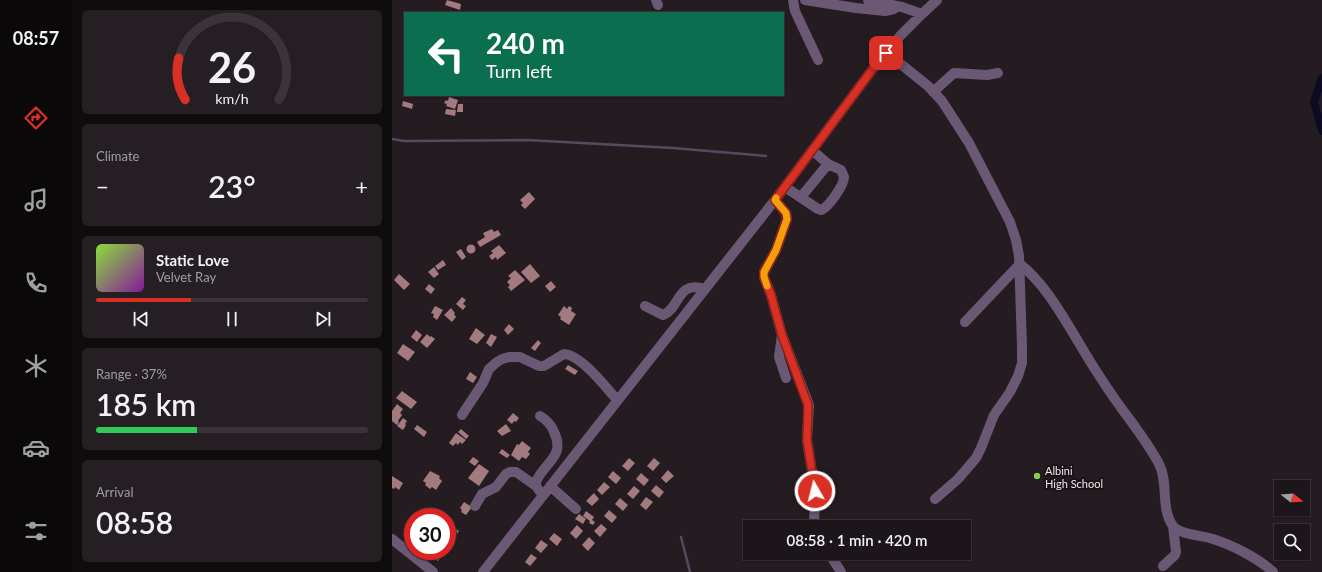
<!DOCTYPE html>
<meta charset="utf-8">
<style>
body{margin:0;font-family:Lato,sans-serif;background:#251e22;color:#f1f3f6;height:100vh;display:flex;flex-direction:column;font-size:15px;white-space:nowrap}
*{box-sizing:border-box;margin:0}
p{font-size:13px;color:#a09fa2}
.icon{flex:none;width:22px;height:22px;fill:none;stroke:currentColor;stroke-width:2;stroke-linecap:round;stroke-linejoin:round}
.map{position:relative;flex:1;overflow:hidden}
.drawer{display:flex;flex-direction:column;gap:10px;padding:10px;background:#0f0c0e;width:320px}
.drawer>*{flex:none}
.top-card{position:absolute;left:12px;top:12px;width:380px;height:84px;border-radius:0px;box-shadow:0 1px 3px #0004,0 0 0 1px #3a3438;background:#0b6e4f;color:#fff;overflow:hidden}
.needle{width:26px;rotate:107deg}
.buttons{position:absolute;left:882px;top:480px;display:grid;gap:8px}
.buttons a{display:grid;place-items:center;width:36px;height:36px;border-radius:0px;background:#1c1519;box-shadow:0 1px 3px #0004,0 0 0 1px #3a3438;font-size:20px}
.speed{position:absolute;left:12px;top:508px;display:flex;gap:8px;font-size:20px;font-weight:700;text-align:center}
.speed>*{display:grid;place-content:center;width:52px;height:52px;border-radius:50%;background:#1c1519;box-shadow:0 1px 3px #0004,0 0 0 1px #3a3438;line-height:1}
.speed .limit{border:6px solid #d22;background:#fff;color:#111}
.pin{position:absolute;display:grid;place-items:center;width:34px;height:34px;color:#fff;margin:-17px;border-radius:8px;box-shadow:0 2px 6px #0006}
.me{position:absolute;width:44px;margin:-22px;rotate:352deg;stroke-linejoin:round;filter:drop-shadow(0 0 3px #0008)}
.turn{display:flex;align-items:center;gap:14px;height:84px;padding:0 16px;font-size:18px}
.turn .icon{width:52px;height:52px;stroke-width:2.5}
.turn b{display:block;font-size:28px;line-height:34px}
.big{font-size:30px;font-weight:600;line-height:1.1}
.drawer .tile{flex:1;display:flex;flex-direction:column;justify-content:center;gap:6px;min-width:0;padding:0 14px;border-radius:6px;background:#251e22}
.drawer .dial{align-items:center;gap:0}
.dial svg{height:104px;overflow:visible;fill:none;stroke:#3a3438;stroke-width:7;stroke-linecap:round;text-anchor:middle}
.dial text{fill:#f1f3f6;stroke:none}
.song{display:flex;align-items:center;gap:12px}
.cover{width:48px;height:48px;border-radius:6px;background:linear-gradient(135deg,hsl(90 70% 55%),hsl(290 70% 35%))}
.played{height:4px;border-radius:2px;background:linear-gradient(90deg,#d93025 35%,#3a3438 35%)}
.keys{display:flex;justify-content:space-around;direction:ltr}
.heat{display:flex;justify-content:space-between;align-items:center;font-size:22px;direction:ltr}
.charge{height:6px;border-radius:3px;background:linear-gradient(90deg,#34c759 37%,#3a3438 0)}
.trip{position:absolute;left:351px;top:520px;width:228px;height:40px;border-radius:0px;background:#1c1519;box-shadow:0 1px 3px #0004,0 0 0 1px #3a3438;font-weight:600;line-height:40px;text-align:center}
main{display:flex;flex:1;min-height:0}
.tabs{display:flex;flex-direction:column;width:72px;justify-content:space-around;align-items:center;background:#0b080a;color:#a09fa2}
.tabs .icon{width:28px;height:28px}
.tabs .selected{color:#d93025}
.tabs b{font-size:18px;color:#f1f3f6}
.map>svg:first-child{display:block}
.lines{fill:none;stroke-linecap:round;stroke-linejoin:round}
.stream{stroke:#504d60;stroke-width:2.5}
.canal{stroke:#0d0b24;stroke-width:8}
.building{fill:#a37b7f}
.minor{stroke:#6a5874;stroke-width:10}
.route-casing{stroke:#8d1f18;stroke-width:10}
.route{stroke:#d93025;stroke-width:7}
.slow{stroke:#f59e0b;stroke-width:7}
.poi-dot{fill:#87cf4a;stroke:#1b1318;stroke-width:1.5}
.labels{text-anchor:middle;dominant-baseline:central;stroke-width:4;stroke-linejoin:round;paint-order:stroke}
.poi-label{font-size:11px;fill:#eee8eb;stroke:#1b1318;text-anchor:start}
</style>
<main>
<nav class="tabs">
<b>08:57</b>
<svg class="icon selected" aria-label="directions" viewBox="0 0 24 24"><path d="M12 3l9 9-9 9-9-9zM9 14v-3h6M13 9l2 2-2 2"/></svg>
<svg class="icon" aria-label="music" viewBox="0 0 24 24"><path d="M9 18V5l10-2v13"/><circle cx="6" cy="18" r="3"/><circle cx="16" cy="16" r="3"/></svg>
<svg class="icon" aria-label="phone" viewBox="0 0 24 24"><path d="M5 4h4l2 5-3 2q2 4 5 5l2-3 5 2v4C11 20 4 13 5 4z"/></svg>
<svg class="icon" aria-label="climate" viewBox="0 0 24 24"><path d="M12 3v18M4 7l16 10M4 17L20 7"/></svg>
<svg class="icon" aria-label="car" viewBox="0 0 24 24"><path d="M5 17H2v-5l4-1 3-4h7l3 4 3 1v5h-3M9 17h6M6 11h13"/><circle cx="7" cy="17" r="2"/><circle cx="17" cy="17" r="2"/></svg>
<svg class="icon" aria-label="filters" viewBox="0 0 24 24"><path d="M4 7h16M4 17h16"/><circle cx="9" cy="7" r="2"/><circle cx="15" cy="17" r="2"/></svg>
</nav>
<section class="drawer">
<div class="tile dial"><svg viewBox="0 0 100 80">
<path d="M14 69A42 42 0 1 1 86 69"/>
<path d="M14 69A42 42 0 0 1 9 37" stroke="#d93025"/>
<text x="50" y="56" font-size="32" font-weight="700">26</text>
<text x="50" y="72" font-size="11">km/h</text>
</svg></div>
<div class="tile"><p>Climate</p>
<div class="heat"><a>−</a><b class="big">23°</b><a>+</a></div>
</div>
<div class="tile">
<div class="song"><i class="cover"></i><div><b>Static Love</b><p>Velvet Ray</p></div></div>
<div class="played"></div>
<div class="keys"><svg class="icon" aria-label="previous" viewBox="0 0 24 24"><path d="M18 5L8 12l10 7zM5 5v14"/></svg><svg class="icon" aria-label="pause" viewBox="0 0 24 24"><path d="M8 5v14M16 5v14"/></svg><svg class="icon" aria-label="next" viewBox="0 0 24 24"><path d="M6 5l10 7-10 7zM19 5v14"/></svg></div>
</div>
<div class="tile"><p>Range · 37%</p><b class="big">185 km</b><div class="charge"></div></div>
<div class="tile"><p>Arrival</p><b class="big">08:58</b></div>
</section>
<div class="map">
<svg width="930" height="572" viewBox="0 0 930 572">
<rect width="100%" height="100%" fill="#251c21"/>
<g class="lines">
<!-- stream -->
<path class="stream" d="M 0,139 L 12,141 L 135,140 L 281,148 L 374,156
M 289,537 L 298,572"/>
<!-- canal -->
<path class="canal" d="M 930,78 L 922,102 L 930,131"/>
</g>
<!-- building -->
<path class="building" d="M 55,0 L 69,4 L 68,10 L 53,5 Z
M 57,97 L 66,100 L 63,109 L 54,106 L 55,104 L 52,103 L 54,100 L 56,101 Z
M 11,101 L 21,104 L 20,109 L 10,106 Z
M 66,104 L 71,104 L 71,112 L 65,112 Z
M 54,109 L 64,110 L 63,116 L 53,114 Z
M 137,192 L 143,199 L 133,209 L 129,205 L 131,203 L 128,200 Z
M 100,229 L 102,232 L 106,230 L 109,235 L 88,247 L 85,242 L 93,237 L 91,233 Z
M74.5 249a4.5 4.5 0 1 1 9 0a4.5 4.5 0 1 1-9 0Z
M 107,245 L 114,253 L 105,260 L 104,257 L 100,260 L 97,256 L 101,253 L 99,251 Z
M 69,249 L 74,257 L 70,260 L 64,252 Z
M 51,260 L 54,265 L 46,270 L 43,266 Z
M 138,264 L 148,276 L 139,283 L 129,272 Z
M 42,267 L 47,274 L 42,278 L 36,272 Z
M 123,270 L 133,280 L 119,291 L 116,287 L 118,285 L 115,282 L 119,278 L 116,276 Z
M 7,274 L 18,284 L 12,290 L 2,280 Z
M 159,281 L 164,287 L 158,292 L 153,286 Z
M 37,284 L 43,289 L 39,294 L 33,289 Z
M 70,297 L 74,300 L 71,304 L 74,306 L 71,310 L 64,304 Z
M 43,306 L 51,310 L 45,320 L 41,317 L 42,314 L 39,313 Z
M 172,306 L 175,309 L 177,306 L 180,308 L 179,311 L 184,314 L 177,325 L 168,319 L 169,317 L 166,315 Z
M 59,308 L 63,313 L 62,314 L 64,317 L 60,322 L 52,315 Z
M 117,324 L 122,329 L 116,335 L 112,330 Z
M 84,328 L 93,335 L 85,344 L 77,339 Z
M 24,330 L 30,335 L 25,342 L 19,337 Z
M 35,334 L 38,337 L 39,336 L 43,339 L 35,348 L 28,342 Z
M 99,334 L 105,337 L 99,347 L 94,343 Z
M 146,340 L 149,343 L 143,351 L 139,348 Z
M 11,344 L 23,352 L 16,361 L 5,353 Z
M 176,365 L 186,371 L 183,375 L 173,369 Z
M 78,372 L 85,377 L 81,383 L 74,379 Z
M 10,391 L 25,402 L 19,409 L 4,398 Z
M 5,404 L 11,409 L 8,413 L 10,415 L 6,421 L 7,422 L 5,425 L 0,421 L 0,411 Z
M 121,413 L 127,418 L 124,422 L 122,421 L 120,424 L 115,420 Z
M 11,418 L 15,421 L 13,424 L 14,425 L 11,430 L 5,426 Z
M 114,424 L 119,431 L 110,436 L 105,431 Z
M 25,425 L 35,432 L 32,437 L 22,429 Z
M 69,429 L 77,436 L 74,439 L 66,432 Z
M 64,433 L 74,440 L 70,444 L 68,442 L 66,445 L 64,443 L 61,446 L 57,443 Z
M 130,441 L 139,448 L 136,452 L 138,454 L 134,459 L 130,457 L 127,461 L 119,455 L 125,444 L 127,445 Z
M 110,449 L 118,455 L 115,458 L 107,453 Z
M 81,457 L 87,461 L 83,466 L 77,462 Z
M 237,458 L 243,463 L 236,471 L 230,466 Z
M 262,458 L 268,463 L 261,471 L 255,466 Z
M 87,464 L 97,471 L 87,486 L 76,478 Z
M 276,470 L 282,476 L 274,483 L 269,478 Z
M 38,471 L 48,476 L 47,478 L 50,481 L 44,490 L 40,487 L 38,489 L 33,485 L 34,483 L 31,481 Z
M 221,471 L 229,478 L 224,484 L 216,477 Z
M 249,473 L 257,480 L 252,486 L 244,479 Z
M 0,476 L 11,483 L 7,490 L 3,487 L 2,489 L 0,488 Z
M 212,482 L 218,487 L 210,495 L 205,490 Z
M 264,485 L 272,492 L 267,498 L 259,491 Z
M 242,486 L 248,491 L 241,499 L 235,494 Z
M 202,493 L 207,499 L 200,506 L 194,501 Z
M 254,497 L 261,502 L 254,510 L 248,505 Z
M 228,498 L 236,505 L 231,511 L 223,504 Z
M 72,502 L 80,507 L 74,515 L 69,512 L 70,510 L 68,508 Z
M 217,510 L 225,517 L 220,523 L 212,516 Z
M 194,511 L 202,517 L 200,520 L 203,522 L 201,525 L 197,523 L 198,521 L 191,516 Z
M 187,514 L 194,519 L 191,524 L 183,519 Z
M 209,524 L 215,529 L 208,537 L 202,531 Z
M 185,525 L 191,531 L 184,539 L 178,533 Z
M 59,526 L 67,531 L 61,539 L 55,535 L 55,533 Z
M 162,533 L 170,539 L 165,546 L 157,539 Z
M 197,537 L 203,543 L 196,551 L 190,545 Z
M 149,540 L 156,545 L 149,553 L 143,548 Z
M 42,551 L 54,551 L 46,561 L 38,555 Z
M 139,554 L 145,558 L 138,566 L 133,562 Z"/>
<g class="lines">
<!-- minor -->
<path class="minor" d="M 264,0 L 266,5
M 401,0 L 403,11 L 426,60
M 413,0 L 464,8 L 493,11 L 502,9 L 505,6
M 476,0 L 510,7 L 530,14
M 495,53 L 536,86 L 550,101 L 577,143 L 618,222 L 624,240 L 627,256 L 630,346 L 630,363 L 626,376 L 618,392 L 602,415 L 589,448 L 584,458 L 566,479 L 543,499
M 541,92 L 562,73 L 595,75 L 606,73
M 393,187 L 426,209 L 429,210 C 437,207 452,185 452,177 L 449,170 L 436,164 L 420,150
M 409,197 L 436,164
M 383,200 L 394,213 L 395,219 L 384,250 L 372,272 L 372,277 L 379,295 L 390,335 L 387,357 L 394,378
M 628,264 C 653,284 670,315 687,343 C 697,360 707,376 718,392 C 734,416 754,439 767,464 C 777,483 768,508 781,526 C 788,535 810,535 821,539 C 840,545 866,558 881,572
M 253,306 L 271,315 C 289,308 284,280 313,289
M 573,322 L 628,264
M 390,335 L 417,405 L 415,440 L 423,491 L 422,527
M 70,415 L 91,383 L 97,369 L 105,362 L 110,359 L 117,357 L 128,357 L 147,366 L 152,366 L 172,354 C 189,355 214,387 225,400
M 148,416 C 155,420 159,424 162,432 C 174,457 152,462 144,482 L 144,486 L 151,496
M 158,486 L 184,509
M 83,506 L 90,494 L 104,487 L 114,474 L 118,472 L 124,472 L 144,486
M 0,539 L 41,572
M 437,553 L 449,572
M 771,566 L 783,555 L 784,552 L 781,526
M 91,572 L 383,200 L 480,70 L 509,35 L 530,14 L 545,0"/>
</g>
<g class="lines">
<defs>
<path id="route" d="M 423,491 L 415,440 L 416,405 L 390,335 L 379,295 L 372,277 L 372,272 L 384,250 L 395,219 L 394,213 L 383,200 L 480,70 L 494,53"/>
</defs>
<!-- route casing -->
<use href="#route" class="route-casing"/>
<!-- route -->
<use href="#route" class="route"/>
<!-- slow -->
<path class="slow" d="M 375,286 L 372,277 L 372,272 L 384,250 L 395,219 L 394,213 L 383,200 L 384,198"/>
</g>
<!-- markers -->
<circle class="poi-dot" cx="645" cy="476" r="4"/>
<g class="labels">
<!-- poi labels -->
<g class="poi-label">
<text x="653" y="470">Albini<tspan x="653" dy="13">High School</tspan></text>
</g>
</g>
</svg>
<div class="buttons">
<a><svg class="needle" viewBox="-14 -14 28 28"><path d="M0-13l5 13h-10z" fill="#e53935"/><path d="M0 13l5-13h-10z" fill="#a09fa2"/></svg></a>
<a><svg class="icon" aria-label="search" viewBox="0 0 24 24"><circle cx="10" cy="10" r="6"/><path d="M15 15l6 6"/></svg></a>
</div>
<div class="speed"><div class="limit">30</div></div>
<div class="pin" style="left:494px;top:53px;background:#d93025"><svg class="icon" aria-label="arrive" viewBox="0 0 24 24"><path d="M6 21V4h12l-3 4 3 4H6"/></svg></div>
<svg class="me" style="left:423px;top:491px" viewBox="-20 -20 40 40"><circle r="17" fill="#d93025" stroke="#fff" stroke-width="3"/><path d="M0-11L8 9 0 5-8 9z" fill="#fff"/></svg>
<div class="trip">08:58 · 1 min · 420 m</div>
<div class="top-card">
<div class="turn"><svg class="icon" aria-label="left" viewBox="0 0 24 24"><path d="M17 20v-9H6M10 6l-5 5 5 5"/></svg><div><b>240 m</b>Turn left</div></div>
</div>
</div>
</main>
